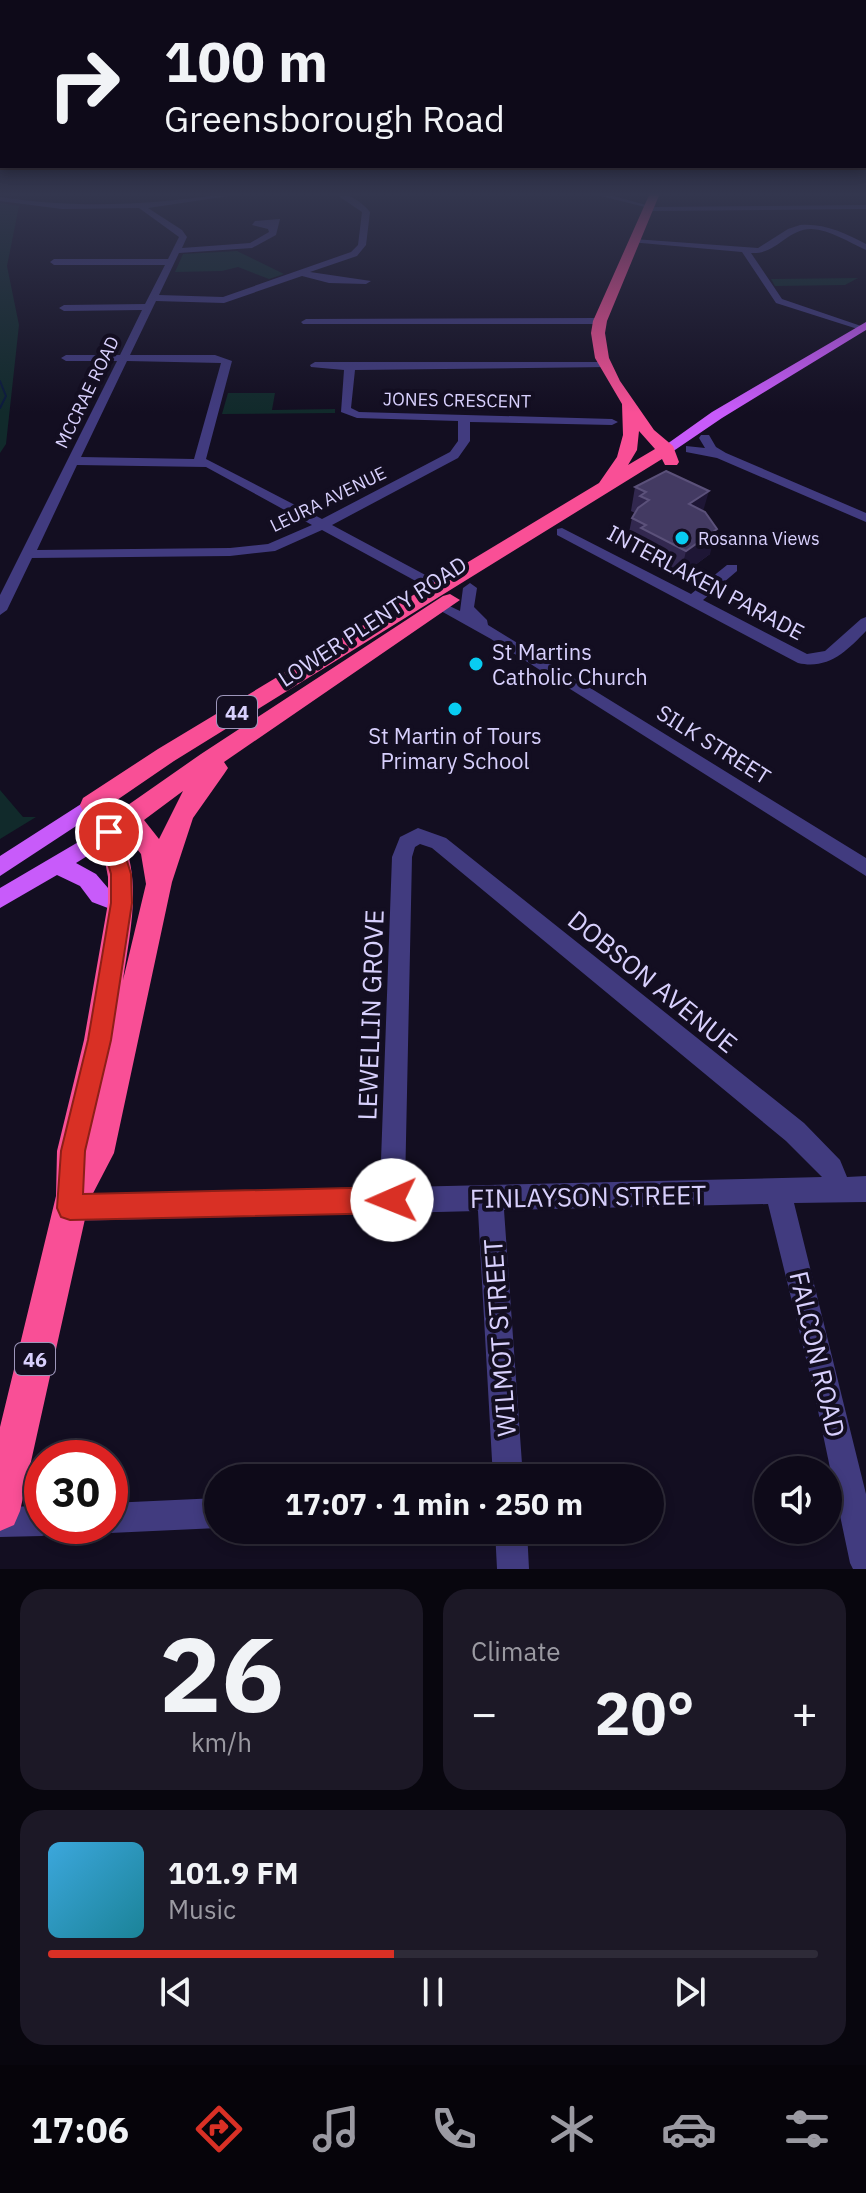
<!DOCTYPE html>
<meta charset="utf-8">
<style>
body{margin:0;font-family:"IBM Plex Sans",sans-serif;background:#1c1826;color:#f1f3f6;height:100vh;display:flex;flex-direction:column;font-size:30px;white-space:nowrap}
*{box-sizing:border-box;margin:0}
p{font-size:26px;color:#9b9aa2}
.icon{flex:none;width:44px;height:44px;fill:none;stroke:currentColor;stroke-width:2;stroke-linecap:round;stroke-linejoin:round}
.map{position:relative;height:1569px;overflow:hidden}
.sheet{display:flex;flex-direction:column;gap:20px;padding:20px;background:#08060e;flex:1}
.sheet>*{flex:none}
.top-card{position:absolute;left:0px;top:0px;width:866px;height:168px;box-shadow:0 4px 12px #0003,0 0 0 2px #2e2b38;background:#0e0a19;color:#f1f3f6;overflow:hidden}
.tools{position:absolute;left:754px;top:1456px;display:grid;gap:16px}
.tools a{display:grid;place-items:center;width:88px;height:88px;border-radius:50%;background:#0e0a19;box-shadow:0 4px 12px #0003,0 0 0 2px #2e2b38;font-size:40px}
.speed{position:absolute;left:24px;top:1440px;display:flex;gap:16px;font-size:40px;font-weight:700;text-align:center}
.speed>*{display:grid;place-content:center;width:104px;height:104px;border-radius:50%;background:#0e0a19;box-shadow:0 4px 12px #0003,0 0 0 2px #2e2b38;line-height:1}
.speed .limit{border:12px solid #d22;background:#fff;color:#111}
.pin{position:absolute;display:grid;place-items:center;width:68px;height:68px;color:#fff;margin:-34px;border:4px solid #fff;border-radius:50%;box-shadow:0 2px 8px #0007}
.me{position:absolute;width:88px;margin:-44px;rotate:269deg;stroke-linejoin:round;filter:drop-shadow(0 0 6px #0008)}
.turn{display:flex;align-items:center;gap:28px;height:168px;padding:0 32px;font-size:36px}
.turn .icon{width:104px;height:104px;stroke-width:2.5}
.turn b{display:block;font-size:56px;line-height:68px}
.big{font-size:60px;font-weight:800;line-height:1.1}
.sheet .tile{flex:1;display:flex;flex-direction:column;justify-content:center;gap:12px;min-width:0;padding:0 28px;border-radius:24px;background:#1c1826}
.sheet .dial{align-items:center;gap:0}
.dial b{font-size:104px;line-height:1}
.song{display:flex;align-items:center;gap:24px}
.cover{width:96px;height:96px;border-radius:12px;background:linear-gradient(135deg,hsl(200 70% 55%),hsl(190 70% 35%))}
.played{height:8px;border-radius:4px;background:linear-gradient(90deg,#d93025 45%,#2e2b38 45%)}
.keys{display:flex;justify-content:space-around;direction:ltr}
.heat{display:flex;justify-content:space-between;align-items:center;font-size:44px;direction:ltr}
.sheet .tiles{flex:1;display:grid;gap:20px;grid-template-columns:1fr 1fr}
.tile:last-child{grid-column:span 2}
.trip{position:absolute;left:204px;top:1464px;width:460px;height:80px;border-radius:40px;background:#0e0a19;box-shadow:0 4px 12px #0003,0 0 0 2px #2e2b38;font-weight:800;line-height:80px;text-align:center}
.dock{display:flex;height:128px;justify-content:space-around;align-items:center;background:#06040a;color:#9b9aa2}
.dock .icon{width:56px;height:56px}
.dock .selected{color:#d93025}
.dock b{font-size:36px;color:#f1f3f6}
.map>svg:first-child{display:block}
.green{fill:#112a2b}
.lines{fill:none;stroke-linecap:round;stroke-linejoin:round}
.stream{stroke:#0b1a3d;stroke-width:2}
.minor{fill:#413b7f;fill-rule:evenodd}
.major{fill:#c85bfa;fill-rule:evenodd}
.highway{fill:#f94f96;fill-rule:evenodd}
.wall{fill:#32284f}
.shaded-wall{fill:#1e1635}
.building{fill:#433a62;stroke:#5b517a;stroke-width:2}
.route{fill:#d93025;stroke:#8d1f18;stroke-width:2}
.poi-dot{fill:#08ccf1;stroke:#130e21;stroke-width:3}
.labels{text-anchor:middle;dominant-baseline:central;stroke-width:8;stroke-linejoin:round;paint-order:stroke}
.far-street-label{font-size:18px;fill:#d8d0fd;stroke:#130e21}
.far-poi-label{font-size:18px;fill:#d8d0fd;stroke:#130e21;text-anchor:start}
.shield{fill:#130e21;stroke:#9d96bb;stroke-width:2}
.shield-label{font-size:20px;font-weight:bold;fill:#d8d0fd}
.street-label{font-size:22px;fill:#d8d0fd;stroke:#130e21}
.poi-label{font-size:22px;fill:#d8d0fd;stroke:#130e21;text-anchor:start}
.near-street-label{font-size:26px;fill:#d8d0fd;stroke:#130e21}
</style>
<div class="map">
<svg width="866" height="1569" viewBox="0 0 866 1569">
<rect width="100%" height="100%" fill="#130e21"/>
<!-- green -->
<path class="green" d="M 0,203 L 19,206 L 7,266 L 19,325 L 6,444 L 0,453 Z
M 237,251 L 284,274 L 269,279 L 238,267 L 222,271 L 175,272 L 183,254 Z
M 858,278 L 845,285 L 775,286 L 771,279 Z
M 228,393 L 275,393 L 272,410 L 335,409 L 335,413 L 222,414 Z
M 0,790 L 23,817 L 36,817 L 0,839 Z"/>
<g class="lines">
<!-- stream -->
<path class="stream" d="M 0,381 L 6,396 L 0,408"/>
<!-- minor -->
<path class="minor" d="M 230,193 L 249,193 L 148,208 L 182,230 L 187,237 L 182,248 L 250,243 L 269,232 L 268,229 L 252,225 L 255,221 L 280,219 L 276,235 L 252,248 L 179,253 L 159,295 L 223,297 L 351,252 L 358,245 L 362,212 L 334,193 C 349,193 361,201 370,212 L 366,245 L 357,256 L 310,272 L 371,281 L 366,284 L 329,283 L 302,276 L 224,303 L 156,301 L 130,355 L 215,355 L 232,361 L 206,459 L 322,519 L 450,452 L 458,441 L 458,421 L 357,418 L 341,412 L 344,370 L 311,367 L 310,365 L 315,362 L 605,362 L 610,365 L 609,367 L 355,370 L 351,408 L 359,412 L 612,419 L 618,422 L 612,425 L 470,422 L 470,441 L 458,458 L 332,525 L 444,585 L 444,591 L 434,591 L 322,530 L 275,551 L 230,556 L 32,558 L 7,610 L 0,615 L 0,595 L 117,361 L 66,361 L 61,358 L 66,355 L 120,355 L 142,310 L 64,311 L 59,308 L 64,305 L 145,304 L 165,265 L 54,265 L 50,262 L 54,259 L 168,259 L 179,237 L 139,208 L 62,209 L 0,201 L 0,197 C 77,209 153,205 230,193 ZM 127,361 L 221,363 L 194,459 L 81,457 ZM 77,465 L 206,467 L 312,525 L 268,544 L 230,548 L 37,550 Z
M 589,193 L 603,193 L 653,207 L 866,205 L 866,209 L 648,211 L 645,207 Z
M 800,225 C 824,223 845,233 866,244 L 866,250 C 848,242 831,230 811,229 C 787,229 776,255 751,253 L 782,299 L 864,327 L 864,331 L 776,303 L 742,252 L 630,242 L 634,239 L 758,248 L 788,229 Z
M 306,319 L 600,318 L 605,321 L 600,324 L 303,324 L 301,322 Z
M 701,435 L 709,435 L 716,447 L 726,453 L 866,513 L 866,522 L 717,458 L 686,452 L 686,446 L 705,448 L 699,438 Z
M 562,528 L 691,594 L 727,565 L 737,565 L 737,571 L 703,600 L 807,654 L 825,651 L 861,619 L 866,617 L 866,631 C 847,651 828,670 798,663 L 557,535 L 557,529 Z
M 470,583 L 477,588 L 474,607 L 487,620 L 488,625 L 866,858 L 866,876 L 491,639 L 432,606 L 439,601 L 460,611 L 463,588 Z
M 418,828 L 446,838 L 804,1123 L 840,1160 L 847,1177 L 866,1176 L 866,1202 L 794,1203 L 866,1494 L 866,1569 L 853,1569 L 850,1563 L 813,1387 L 768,1204 L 504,1210 L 523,1478 L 493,1478 L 478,1211 L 70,1221 L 61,1217 L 57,1208 L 61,1199 L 70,1195 L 380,1188 L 392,857 L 400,837 ZM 420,844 L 432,848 L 786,1141 L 822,1177 L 405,1187 L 412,857 L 415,847 Z
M 218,1498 L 218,1528 L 110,1533 L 98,1526 L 110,1526 L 110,1503 Z
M 42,1506 L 42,1526 L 55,1526 L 53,1532 L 42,1536 L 0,1537 L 0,1507 Z
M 495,1530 L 527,1530 L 529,1569 L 497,1569 Z"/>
<!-- major -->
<path class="major" d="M 866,322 L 866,330 L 722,418 L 672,452 L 660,449 L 712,412 Z
M 92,797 L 99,799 L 102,805 L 99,811 L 0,876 L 0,856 Z
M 109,824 L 116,826 L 119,832 L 116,838 L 76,863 L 96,874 L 108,888 L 129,896 L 132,903 L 129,910 L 121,913 L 92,902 L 80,886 L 57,875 L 0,908 L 0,888 Z"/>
<!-- highway -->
<path class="highway" d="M 650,193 L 660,193 L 607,321 L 605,333 L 609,358 L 620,381 L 654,430 L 673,446 L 679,462 L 677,465 L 665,465 L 662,459 L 174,761 L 117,800 L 128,805 L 201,754 L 443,596 L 450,594 L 460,600 L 224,762 L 228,768 L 224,774 L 193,818 L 172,882 L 114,1153 L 89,1201 L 20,1511 L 14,1525 L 0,1531 L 0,1427 L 56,1196 L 57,1151 L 84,1040 L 108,903 L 108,877 L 103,851 L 80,805 L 83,798 L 158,749 L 599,483 L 617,457 L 623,435 L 622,404 L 595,358 L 591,333 L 593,321 ZM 639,431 L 655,449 L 628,465 L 637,450 ZM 183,791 L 159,839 L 144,820 ZM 125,834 L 141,854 L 146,884 L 123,980 C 130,931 142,884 122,836 Z"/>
</g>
<!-- wall -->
<path class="wall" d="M 635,487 L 703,511 L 710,554 L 680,576 L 636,553 L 637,547 L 627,542 L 632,518 L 635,513 L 631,511 Z"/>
<!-- shaded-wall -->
<path class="shaded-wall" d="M 709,491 L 702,515 L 689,504 Z
M 717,529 L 710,554 L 680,576 L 686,551 Z"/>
<!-- building -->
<path class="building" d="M 666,471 L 709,491 L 689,504 L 705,512 L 717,529 L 686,551 L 641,528 L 646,525 L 632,518 L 638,508 L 649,500 L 640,496 L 646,492 L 635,487 Z"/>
<!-- sky -->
<linearGradient id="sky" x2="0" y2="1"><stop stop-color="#0a0812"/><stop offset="0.47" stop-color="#33364e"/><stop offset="1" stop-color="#33364e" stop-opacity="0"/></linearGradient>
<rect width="866" height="413" fill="url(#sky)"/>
<!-- route -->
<path class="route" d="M 109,825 L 115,827 L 118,832 L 131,874 L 132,903 L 111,1040 L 85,1151 L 83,1194 L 392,1187 L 401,1191 L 405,1200 L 401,1209 L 392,1213 L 70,1220 L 61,1217 L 57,1208 L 61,1151 L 88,1040 L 111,903 L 111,874 L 99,832 L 102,827 Z"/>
<!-- markers -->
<g class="poi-dot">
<circle cx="682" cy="538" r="8"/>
<circle cx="476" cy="664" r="8"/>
<circle cx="455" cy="709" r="8"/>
</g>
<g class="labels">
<!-- far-street labels -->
<g class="far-street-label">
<text transform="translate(87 392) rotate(-64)">MCCRAE ROAD</text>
<text transform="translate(457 400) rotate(1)">JONES CRESCENT</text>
<text transform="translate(328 499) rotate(-26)">LEURA AVENUE</text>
</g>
<!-- far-poi labels -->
<g class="far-poi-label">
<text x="698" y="538">Rosanna Views</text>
</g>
<!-- shield labels -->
<g class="shield">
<rect x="217" y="696" width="40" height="32" rx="6"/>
<rect x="15" y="1343" width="40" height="32" rx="6"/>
</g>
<g class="shield-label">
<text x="237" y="712">44</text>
<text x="35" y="1359">46</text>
</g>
<!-- street labels -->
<g class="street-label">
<text transform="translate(706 582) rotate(28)">INTERLAKEN PARADE</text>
<text transform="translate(372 621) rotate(-33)">LOWER PLENTY ROAD</text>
<text transform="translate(714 744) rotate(32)">SILK STREET</text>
</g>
<!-- poi labels -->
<g class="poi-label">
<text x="492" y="651">St Martins<tspan x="492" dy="25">Catholic Church</tspan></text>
<text x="455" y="735" text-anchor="middle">St Martin of Tours<tspan x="455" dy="25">Primary School</tspan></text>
</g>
<!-- near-street labels -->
<g class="near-street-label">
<text transform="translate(653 981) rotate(39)">DOBSON AVENUE</text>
<text transform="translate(370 1015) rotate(-88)">LEWELLIN GROVE</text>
<text transform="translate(588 1196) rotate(-1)">FINLAYSON STREET</text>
<text transform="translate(499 1338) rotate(-94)">WILMOT STREET</text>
<text transform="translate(818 1354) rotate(77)">FALCON ROAD</text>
</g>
</g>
</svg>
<div class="tools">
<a><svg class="icon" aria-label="sound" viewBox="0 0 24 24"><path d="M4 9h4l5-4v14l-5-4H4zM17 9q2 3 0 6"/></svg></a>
</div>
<div class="speed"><div class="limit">30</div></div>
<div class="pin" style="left:109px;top:832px;background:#d93025"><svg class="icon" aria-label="arrive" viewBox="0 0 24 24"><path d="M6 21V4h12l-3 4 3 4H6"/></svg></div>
<svg class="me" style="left:392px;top:1200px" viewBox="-20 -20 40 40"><circle r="19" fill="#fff"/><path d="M0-13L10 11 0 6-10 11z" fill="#d93025"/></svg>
<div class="trip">17:07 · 1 min · 250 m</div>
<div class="top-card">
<div class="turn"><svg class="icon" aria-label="right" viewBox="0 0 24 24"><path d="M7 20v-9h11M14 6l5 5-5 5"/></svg><div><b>100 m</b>Greensborough Road</div></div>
</div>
</div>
<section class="sheet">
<div class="tiles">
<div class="tile dial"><b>26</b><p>km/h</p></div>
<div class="tile"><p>Climate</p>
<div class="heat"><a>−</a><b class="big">20°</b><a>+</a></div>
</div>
<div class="tile">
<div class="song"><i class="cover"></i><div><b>101.9 FM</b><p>Music</p></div></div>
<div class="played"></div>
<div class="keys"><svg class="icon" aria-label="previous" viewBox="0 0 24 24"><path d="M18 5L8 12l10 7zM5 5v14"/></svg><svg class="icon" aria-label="pause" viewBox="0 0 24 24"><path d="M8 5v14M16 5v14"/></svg><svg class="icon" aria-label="next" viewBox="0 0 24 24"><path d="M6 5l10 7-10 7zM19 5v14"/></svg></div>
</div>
</div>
</section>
<nav class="dock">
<b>17:06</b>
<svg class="icon selected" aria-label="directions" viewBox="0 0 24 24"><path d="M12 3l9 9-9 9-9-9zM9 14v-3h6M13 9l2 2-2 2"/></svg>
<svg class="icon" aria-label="music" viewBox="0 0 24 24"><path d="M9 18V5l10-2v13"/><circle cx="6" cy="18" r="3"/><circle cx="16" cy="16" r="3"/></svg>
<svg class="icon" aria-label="phone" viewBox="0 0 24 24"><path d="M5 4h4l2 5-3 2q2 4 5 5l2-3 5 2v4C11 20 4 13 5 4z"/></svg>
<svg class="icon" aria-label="climate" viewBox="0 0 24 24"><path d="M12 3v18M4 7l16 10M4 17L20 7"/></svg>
<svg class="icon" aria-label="car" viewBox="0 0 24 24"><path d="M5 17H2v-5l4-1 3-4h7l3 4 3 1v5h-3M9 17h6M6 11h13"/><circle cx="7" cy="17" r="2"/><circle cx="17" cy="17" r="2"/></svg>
<svg class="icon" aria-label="filters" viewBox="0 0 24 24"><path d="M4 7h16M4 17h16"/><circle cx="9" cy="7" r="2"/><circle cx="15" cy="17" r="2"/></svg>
</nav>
